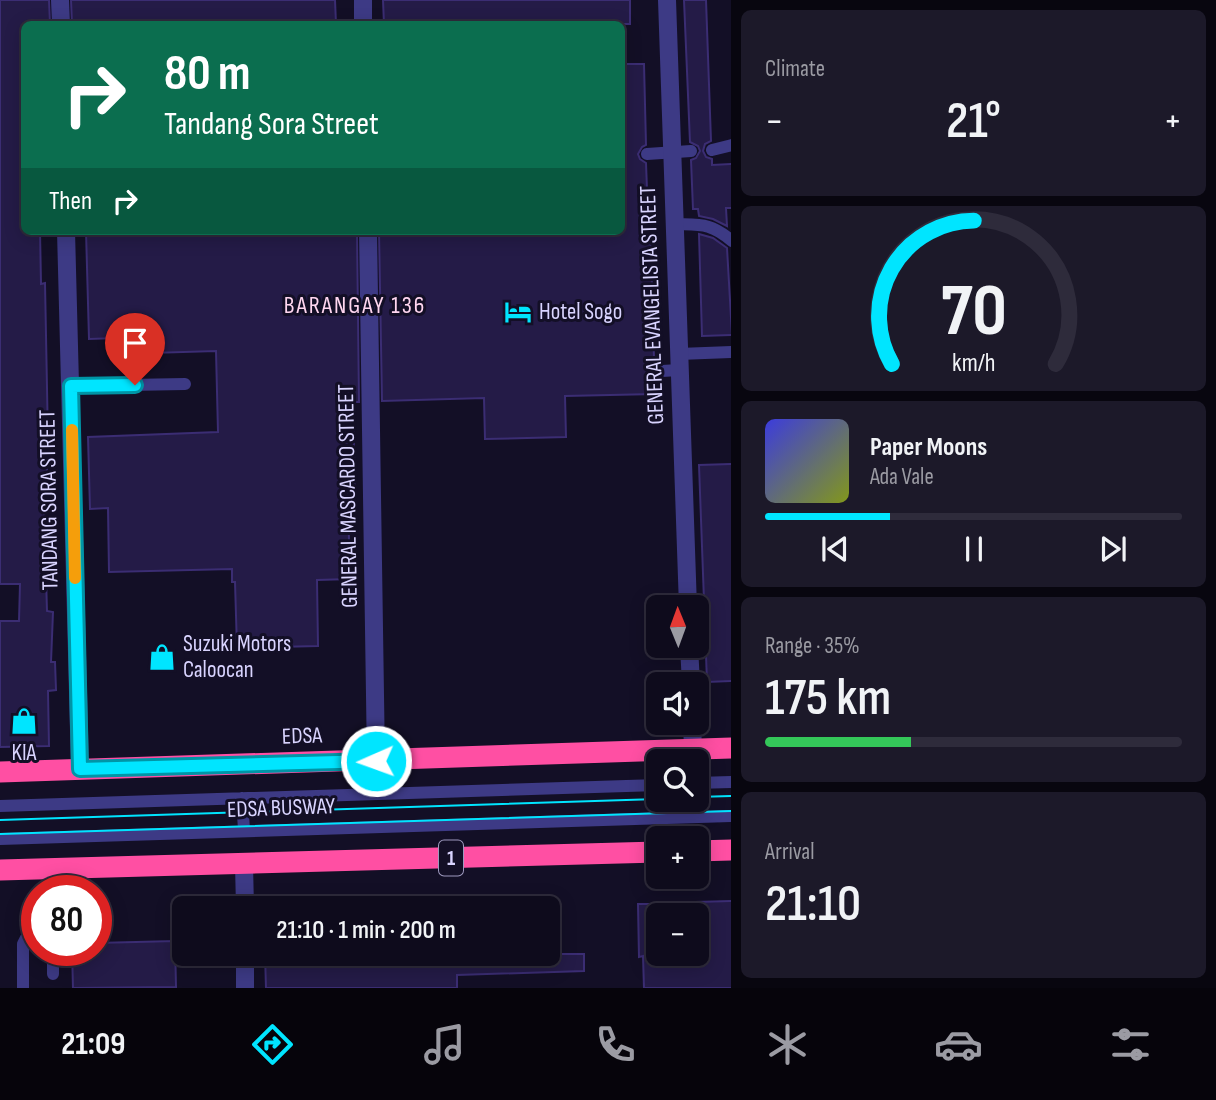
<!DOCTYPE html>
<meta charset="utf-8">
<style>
body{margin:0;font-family:"Sofia Sans Condensed",sans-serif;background:#1c1929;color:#f1f3f6;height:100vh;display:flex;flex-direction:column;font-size:26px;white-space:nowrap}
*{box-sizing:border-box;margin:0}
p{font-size:23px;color:#9b9ba3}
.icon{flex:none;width:38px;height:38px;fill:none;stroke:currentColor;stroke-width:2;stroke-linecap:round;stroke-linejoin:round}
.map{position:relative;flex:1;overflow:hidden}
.details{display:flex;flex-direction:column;gap:10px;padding:10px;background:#08060f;width:485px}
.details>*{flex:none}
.top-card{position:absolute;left:21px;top:21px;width:604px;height:214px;border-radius:10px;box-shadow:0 4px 18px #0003,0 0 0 2px #2e2b3b;background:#0b6e4f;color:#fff;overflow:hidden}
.needle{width:46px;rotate:359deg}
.controls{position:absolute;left:646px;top:595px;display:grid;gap:14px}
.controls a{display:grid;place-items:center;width:63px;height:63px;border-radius:10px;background:#0e0b1c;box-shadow:0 4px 18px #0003,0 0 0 2px #2e2b3b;font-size:35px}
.speed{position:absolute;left:21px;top:875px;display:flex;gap:14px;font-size:35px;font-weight:700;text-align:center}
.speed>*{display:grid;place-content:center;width:91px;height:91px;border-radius:50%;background:#0e0b1c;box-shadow:0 4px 18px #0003,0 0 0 2px #2e2b3b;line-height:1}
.speed .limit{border:10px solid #d22;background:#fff;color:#111}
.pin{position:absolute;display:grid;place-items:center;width:60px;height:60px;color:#fff;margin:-72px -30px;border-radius:50% 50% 50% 0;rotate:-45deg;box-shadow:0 0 7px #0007}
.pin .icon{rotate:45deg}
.me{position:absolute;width:77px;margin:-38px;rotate:268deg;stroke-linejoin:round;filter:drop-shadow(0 0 5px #0008)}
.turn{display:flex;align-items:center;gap:24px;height:147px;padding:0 28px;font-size:32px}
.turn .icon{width:91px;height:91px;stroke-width:2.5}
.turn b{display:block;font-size:49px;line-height:60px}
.then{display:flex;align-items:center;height:66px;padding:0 28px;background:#0003;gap:14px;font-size:26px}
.big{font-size:52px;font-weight:600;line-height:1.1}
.details .widget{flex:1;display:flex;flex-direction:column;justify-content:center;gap:10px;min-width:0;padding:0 24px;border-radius:10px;background:#1c1929}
.details .dial{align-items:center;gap:0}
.dial svg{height:182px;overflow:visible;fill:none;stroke:#2e2b3b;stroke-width:7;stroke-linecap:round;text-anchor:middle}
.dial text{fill:#f1f3f6;stroke:none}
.song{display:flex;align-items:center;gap:21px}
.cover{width:84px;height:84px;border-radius:10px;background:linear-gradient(135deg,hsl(240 70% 55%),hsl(70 70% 35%))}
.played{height:7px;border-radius:4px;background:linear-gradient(90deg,#00e5ff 30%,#2e2b3b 30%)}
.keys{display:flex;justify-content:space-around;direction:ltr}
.heat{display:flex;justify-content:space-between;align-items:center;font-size:38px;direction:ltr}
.charge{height:10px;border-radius:5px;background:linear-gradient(90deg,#34c759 35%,#2e2b3b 0)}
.trip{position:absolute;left:172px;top:896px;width:388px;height:70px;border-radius:10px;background:#0e0b1c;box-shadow:0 4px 18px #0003,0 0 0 2px #2e2b3b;font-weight:600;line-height:70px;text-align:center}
.dock{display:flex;height:112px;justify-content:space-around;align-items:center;background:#06040b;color:#9b9ba3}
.dock .icon{width:49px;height:49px}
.dock .on{color:#00e5ff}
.dock b{font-size:32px;color:#f1f3f6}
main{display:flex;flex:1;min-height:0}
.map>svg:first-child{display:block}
.building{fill:#241b47;stroke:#3b2d73;stroke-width:2}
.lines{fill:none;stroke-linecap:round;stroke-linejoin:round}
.lane{stroke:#3d3a85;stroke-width:12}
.street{stroke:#3d3a85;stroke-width:18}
.highway{stroke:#ff4fa3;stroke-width:21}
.tram{stroke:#00e5ff;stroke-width:2}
.route-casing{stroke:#0095a6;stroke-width:18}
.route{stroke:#00e5ff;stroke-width:12}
.slow{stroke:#f59e0b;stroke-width:12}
.labels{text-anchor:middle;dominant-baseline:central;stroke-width:6;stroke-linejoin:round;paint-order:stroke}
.shield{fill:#130f26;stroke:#9e99be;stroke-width:2}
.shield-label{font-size:21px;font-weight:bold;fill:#d9d4ff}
.street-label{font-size:23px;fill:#d9d4ff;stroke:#130f26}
.poi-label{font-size:23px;fill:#d9d4ff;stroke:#130f26;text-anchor:start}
.neighbourhood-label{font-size:24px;letter-spacing:2px;fill:#ffd6f0;stroke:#130f26}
</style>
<main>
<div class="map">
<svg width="732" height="988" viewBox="0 0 732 988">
<rect width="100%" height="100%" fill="#130f26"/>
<!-- building -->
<path class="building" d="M 0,0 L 49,0 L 50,24 L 24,24 L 24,231 L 40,231 L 41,284 L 45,283 L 48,440 L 46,440 L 48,508 L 44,508 L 47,611 L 53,612 L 51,662 L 55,662 L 56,690 L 48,691 L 49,746 L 0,747 L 0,621 L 19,621 L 20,584 L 0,584 Z
M 71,0 L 335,0 L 336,24 L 72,24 Z
M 383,0 L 630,0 L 630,24 L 384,24 Z
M 684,0 L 706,0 L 711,141 L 705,144 L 703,151 L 706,157 L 712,159 L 712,165 L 732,164 L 732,208 L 726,208 L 727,226 L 713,219 L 699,216 L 698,209 L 693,209 L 691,160 L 696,158 L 700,151 L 698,146 L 690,142 Z
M 621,64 L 644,64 L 646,145 L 642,147 L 638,154 L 640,159 L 646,163 L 648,216 L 650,216 L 655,394 L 565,396 L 566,437 L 485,439 L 484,398 L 382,401 L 379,231 L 621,231 Z
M 86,231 L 357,231 L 359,402 L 353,402 L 355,501 L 348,501 L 350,579 L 317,580 L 318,646 L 237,648 L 235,582 L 232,582 L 232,569 L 109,572 L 108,508 L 90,509 L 88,437 L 218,432 L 216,351 L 118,354 L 117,338 L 89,339 Z
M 699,234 L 713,238 L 727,248 L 732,335 L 702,336 Z
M 732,464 L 732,681 L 707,682 L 699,465 Z
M 732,901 L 732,988 L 644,988 L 643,956 L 639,957 L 638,904 L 658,904 L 658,954 L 696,954 L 696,902 Z
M 175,941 L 176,987 L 73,988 L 72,950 L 96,950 L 96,943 Z
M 265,954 L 584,954 L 584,971 L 457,975 L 457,988 L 266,988 Z"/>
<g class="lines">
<!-- lane -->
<path class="lane" d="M 712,150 L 732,145
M 647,154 L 691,151
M 673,224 C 700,225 710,222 732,241
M 679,354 L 732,352
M 662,371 L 679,370
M 71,386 L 185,384
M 696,783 L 732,782
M 242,798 L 244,830
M 0,806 L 658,785
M 0,839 L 732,816
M 52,869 L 52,891
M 53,950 L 53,974
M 23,988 L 23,944 L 26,938 L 37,933"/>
<!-- street -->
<path class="street" d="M 60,0 L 61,24
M 363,0 L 363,24
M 667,0 L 688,607
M 66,231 L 80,769
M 368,231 L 376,761
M 689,646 L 691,684
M 692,723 L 693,749
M 244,864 L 245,908
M 245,954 L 245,988"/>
<!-- highway -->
<path class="highway" d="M 0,772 L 732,748
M 696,851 L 732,850
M 0,870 L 658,852"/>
<!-- tram -->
<path class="tram" d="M 696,797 L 732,796
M 0,820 L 658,799
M 0,834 L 732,811"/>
</g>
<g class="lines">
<defs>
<path id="route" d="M 135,385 L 71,386 L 80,769 L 376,761"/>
</defs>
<!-- route casing -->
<use href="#route" class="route-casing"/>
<!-- route -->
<use href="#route" class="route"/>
<!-- slow -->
<path class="slow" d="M 72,430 L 75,578"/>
</g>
<!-- icons -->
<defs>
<symbol id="hotel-bare" viewBox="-9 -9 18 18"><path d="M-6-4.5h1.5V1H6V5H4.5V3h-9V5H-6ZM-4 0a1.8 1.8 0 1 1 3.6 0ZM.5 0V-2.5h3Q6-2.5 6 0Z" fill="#00e5ff" stroke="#130f26" stroke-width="2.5" paint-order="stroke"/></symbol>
<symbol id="shop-bare" viewBox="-9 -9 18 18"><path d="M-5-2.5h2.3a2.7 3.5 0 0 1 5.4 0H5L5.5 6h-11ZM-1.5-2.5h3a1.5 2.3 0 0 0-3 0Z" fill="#00e5ff" stroke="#130f26" stroke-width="2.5" paint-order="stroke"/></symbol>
</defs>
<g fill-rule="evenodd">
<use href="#hotel-bare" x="499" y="293" width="38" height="38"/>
<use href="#shop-bare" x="143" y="638" width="38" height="38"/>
<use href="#shop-bare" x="5" y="702" width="38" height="38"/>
</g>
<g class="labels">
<!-- shield labels -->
<rect class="shield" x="439" y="840.5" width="24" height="35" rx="5"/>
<g class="shield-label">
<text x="451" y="858">1</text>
</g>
<!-- street labels -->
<g class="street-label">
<text transform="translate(652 305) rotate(-92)">GENERAL EVANGELISTA STREET</text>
<text transform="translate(348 496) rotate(-91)">GENERAL MASCARDO STREET</text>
<text transform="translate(49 500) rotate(-91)">TANDANG SORA STREET</text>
<text transform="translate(302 736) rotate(-2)">EDSA</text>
<text transform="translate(281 808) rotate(-2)">EDSA BUSWAY</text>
</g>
<!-- poi labels -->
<g class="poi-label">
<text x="539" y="312">Hotel Sogo</text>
<text x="183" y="644">Suzuki Motors<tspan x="183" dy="26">Caloocan</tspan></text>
<text x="24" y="753" text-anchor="middle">KIA</text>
</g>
<!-- neighbourhood labels -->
<g class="neighbourhood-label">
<text x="355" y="305">BARANGAY 136</text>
</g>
</g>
</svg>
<div class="controls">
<a><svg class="needle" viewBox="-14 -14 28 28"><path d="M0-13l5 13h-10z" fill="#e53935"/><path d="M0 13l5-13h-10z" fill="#9b9ba3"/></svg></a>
<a><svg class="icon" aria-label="sound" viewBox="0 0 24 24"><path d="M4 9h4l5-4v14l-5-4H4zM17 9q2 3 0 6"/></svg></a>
<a><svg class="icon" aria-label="search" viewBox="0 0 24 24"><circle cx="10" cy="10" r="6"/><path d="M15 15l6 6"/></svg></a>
<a>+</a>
<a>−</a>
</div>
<div class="speed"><div class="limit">80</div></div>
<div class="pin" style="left:135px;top:385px;background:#d93025"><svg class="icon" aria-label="arrive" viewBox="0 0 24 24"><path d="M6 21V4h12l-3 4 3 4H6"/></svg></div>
<svg class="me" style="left:376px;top:761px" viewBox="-20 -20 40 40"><circle r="17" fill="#00e5ff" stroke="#fff" stroke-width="3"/><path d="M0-11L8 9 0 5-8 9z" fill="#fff"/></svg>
<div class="trip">21:10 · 1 min · 200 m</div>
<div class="top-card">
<div class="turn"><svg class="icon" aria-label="right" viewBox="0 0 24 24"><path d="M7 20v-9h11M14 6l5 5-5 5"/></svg><div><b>80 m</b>Tandang Sora Street</div></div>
<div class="then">Then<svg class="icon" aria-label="right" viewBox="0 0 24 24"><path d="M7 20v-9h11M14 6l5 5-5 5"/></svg></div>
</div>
</div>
<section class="details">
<div class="widget"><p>Climate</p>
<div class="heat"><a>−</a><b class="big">21°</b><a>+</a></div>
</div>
<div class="widget dial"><svg viewBox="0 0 100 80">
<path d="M14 69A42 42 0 1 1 86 69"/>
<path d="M14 69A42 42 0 0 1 50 6" stroke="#00e5ff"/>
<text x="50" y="56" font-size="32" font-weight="700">70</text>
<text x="50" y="72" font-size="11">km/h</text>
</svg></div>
<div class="widget">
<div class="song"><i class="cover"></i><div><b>Paper Moons</b><p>Ada Vale</p></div></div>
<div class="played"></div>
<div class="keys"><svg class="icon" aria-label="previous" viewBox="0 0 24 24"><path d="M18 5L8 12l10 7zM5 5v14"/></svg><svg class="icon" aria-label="pause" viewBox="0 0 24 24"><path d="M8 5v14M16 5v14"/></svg><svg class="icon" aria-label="next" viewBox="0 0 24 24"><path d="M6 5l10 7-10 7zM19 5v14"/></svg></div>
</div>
<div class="widget"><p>Range · 35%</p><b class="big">175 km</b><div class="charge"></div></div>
<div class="widget"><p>Arrival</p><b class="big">21:10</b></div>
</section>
</main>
<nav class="dock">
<b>21:09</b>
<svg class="icon on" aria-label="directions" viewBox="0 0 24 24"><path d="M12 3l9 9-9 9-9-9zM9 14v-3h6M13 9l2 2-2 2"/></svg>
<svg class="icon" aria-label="music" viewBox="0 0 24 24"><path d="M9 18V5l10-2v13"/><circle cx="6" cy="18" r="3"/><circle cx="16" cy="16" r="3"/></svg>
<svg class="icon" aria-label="phone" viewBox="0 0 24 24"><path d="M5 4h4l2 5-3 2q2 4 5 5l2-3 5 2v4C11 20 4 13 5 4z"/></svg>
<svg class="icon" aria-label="climate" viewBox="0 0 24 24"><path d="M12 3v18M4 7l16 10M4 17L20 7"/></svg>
<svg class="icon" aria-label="car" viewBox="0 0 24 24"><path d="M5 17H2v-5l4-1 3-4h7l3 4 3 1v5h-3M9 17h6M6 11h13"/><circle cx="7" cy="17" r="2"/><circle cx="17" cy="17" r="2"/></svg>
<svg class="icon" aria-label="filters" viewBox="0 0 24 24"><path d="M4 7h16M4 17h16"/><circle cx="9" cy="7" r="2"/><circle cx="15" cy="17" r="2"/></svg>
</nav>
